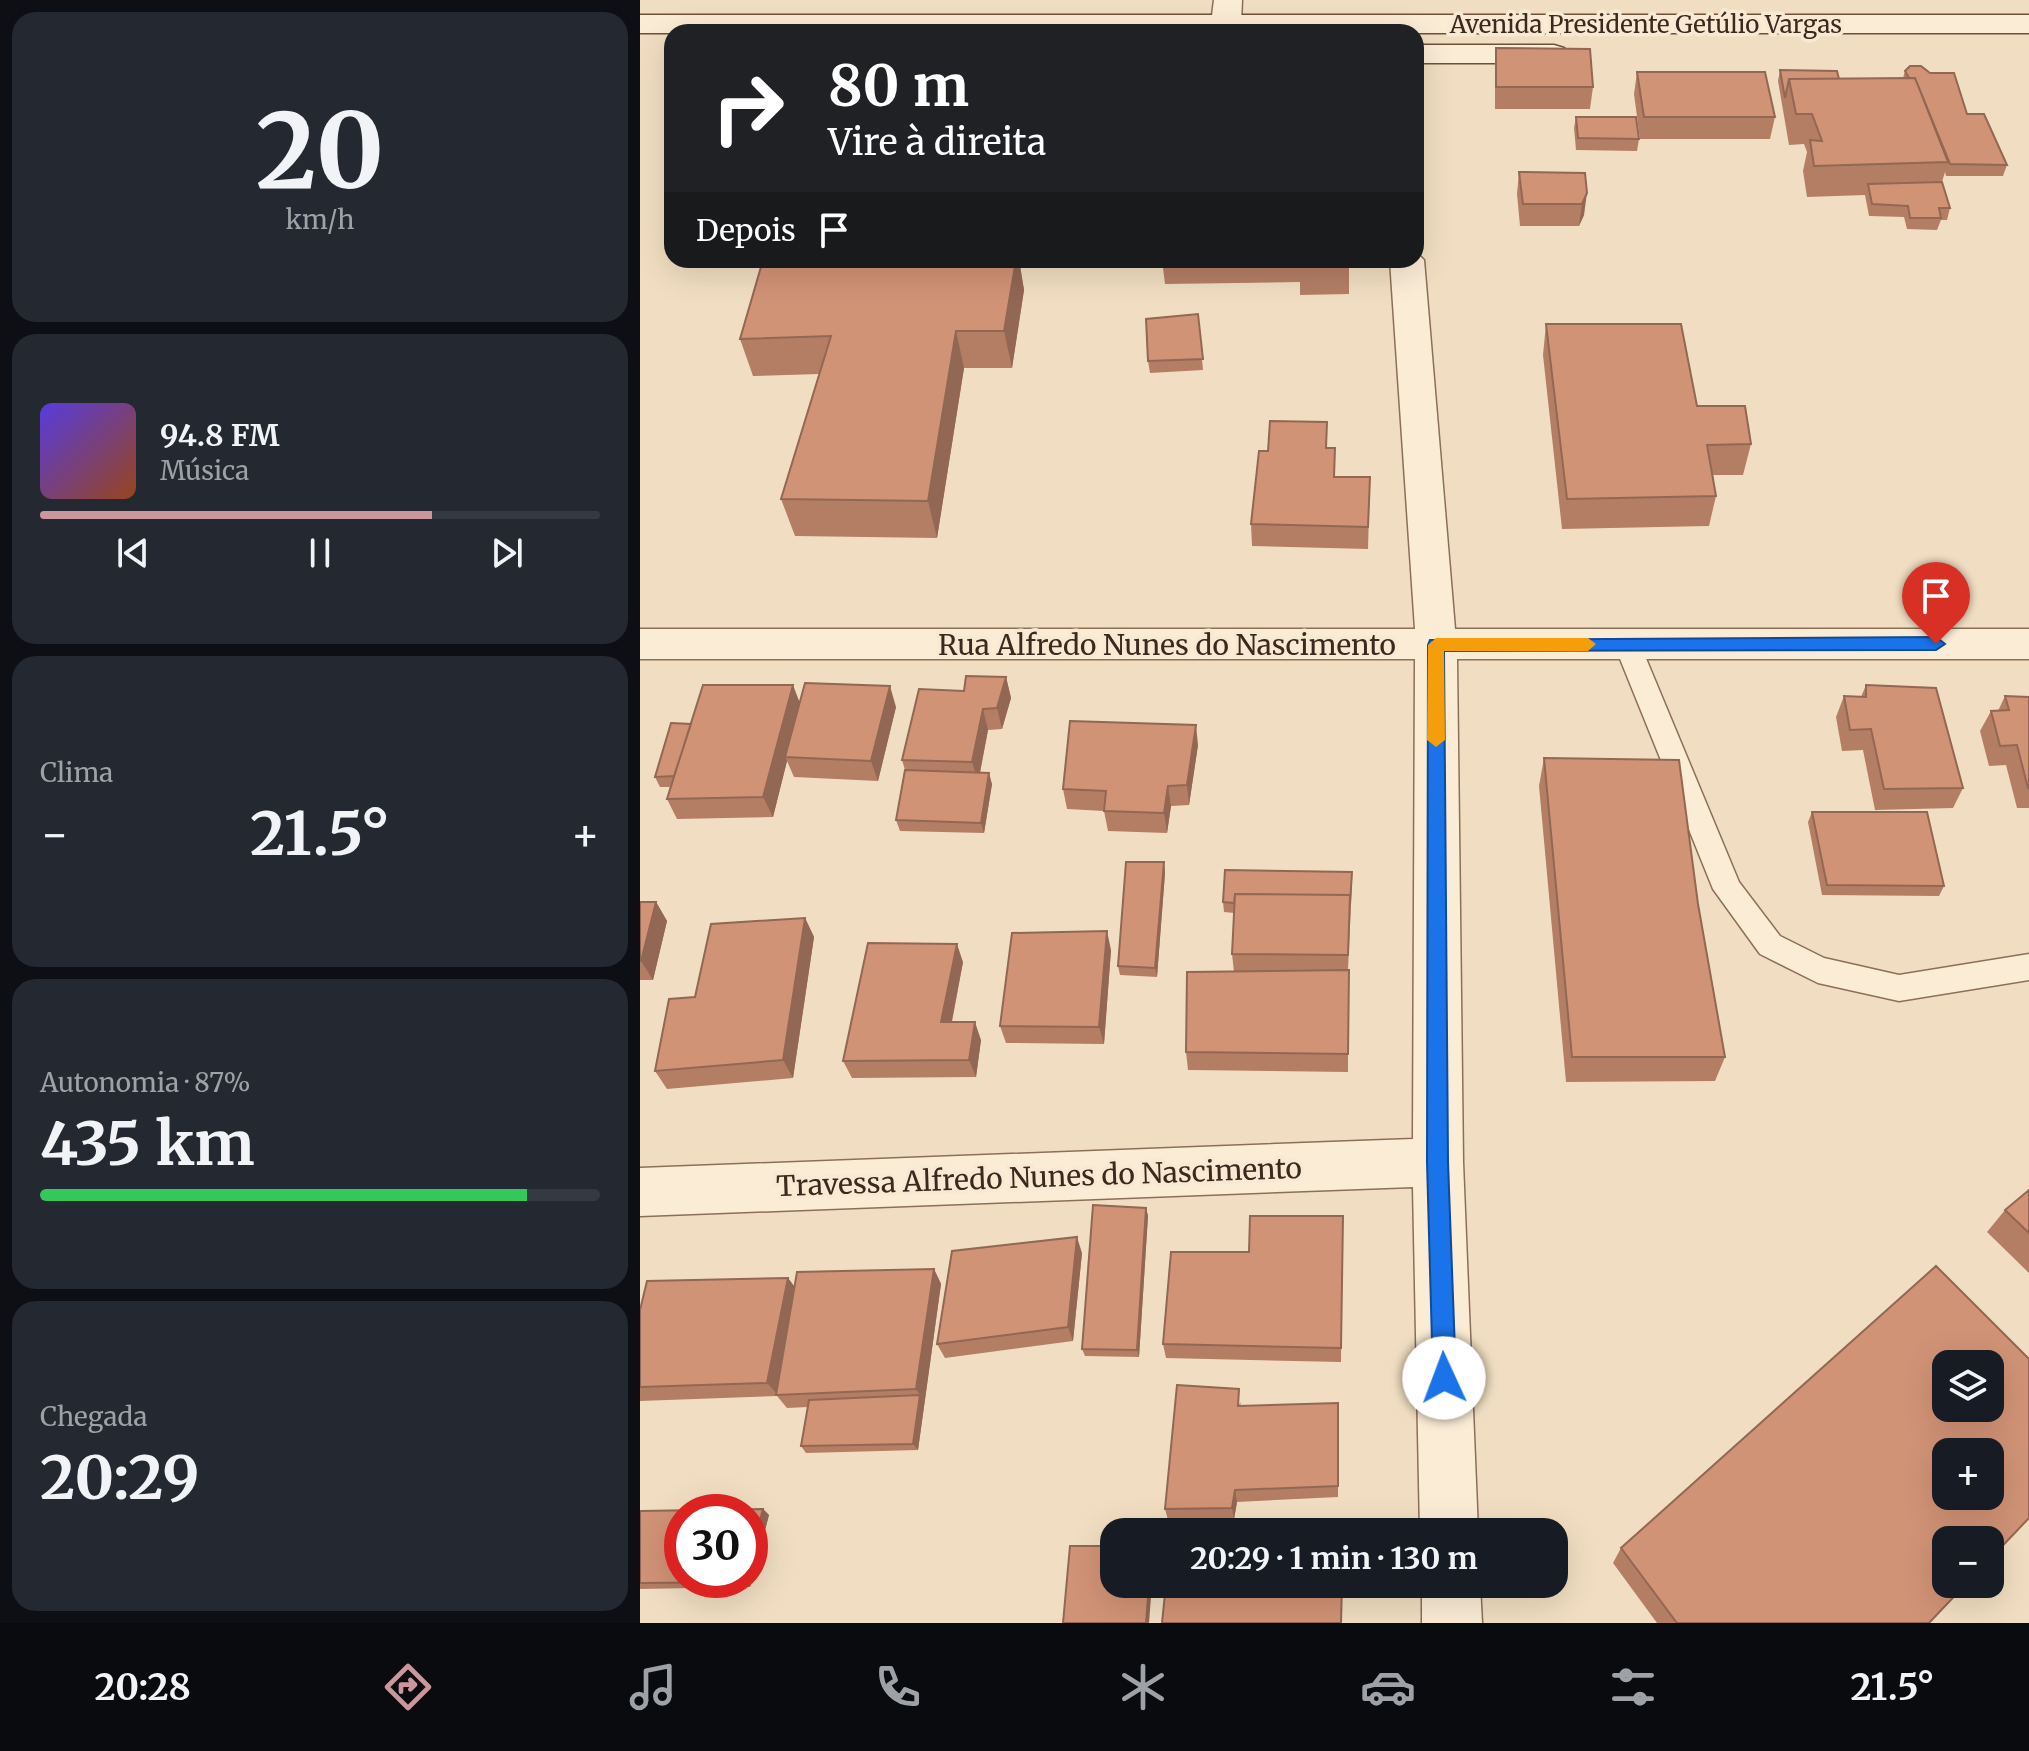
<!DOCTYPE html>
<html lang="pt">
<meta charset="utf-8">
<style>
body{margin:0;font-family:Merriweather,serif;background:#242831;color:#f1f3f6;height:100vh;display:flex;flex-direction:column;font-size:30px;white-space:nowrap}
*{box-sizing:border-box;margin:0}
p{font-size:26px;color:#9ea1a6}
.icon{flex:none;width:44px;height:44px;fill:none;stroke:currentColor;stroke-width:2;stroke-linecap:round;stroke-linejoin:round}
.map{position:relative;flex:1;overflow:hidden}
.details{display:flex;flex-direction:column;gap:12px;padding:12px;background:#0d0f14;width:640px}
.details>*{flex:none}
.hud{position:absolute;left:24px;top:24px;width:760px;height:244px;border-radius:24px;box-shadow:0 8px 32px #0002;background:#202124;color:#fff;overflow:hidden}
.tools{position:absolute;left:1292px;top:1350px;display:grid;gap:16px}
.tools a{display:grid;place-items:center;width:72px;height:72px;border-radius:16px;background:#171b24;box-shadow:0 8px 32px #0002;font-size:40px}
.speed{position:absolute;left:24px;top:1494px;display:flex;gap:16px;font-size:40px;font-weight:700;text-align:center}
.speed>*{display:grid;place-content:center;width:104px;height:104px;border-radius:50%;background:#171b24;box-shadow:0 8px 32px #0002;line-height:1}
.speed .limit{border:12px solid #d22;background:#fff;color:#111}
.pin{position:absolute;display:grid;place-items:center;width:68px;height:68px;color:#fff;margin:-82px -34px;border-radius:50% 50% 50% 0;rotate:-45deg;box-shadow:0 0 8px #0007}
.pin .icon{rotate:45deg}
.me{position:absolute;width:88px;margin:-44px;rotate:358deg;stroke-linejoin:round;filter:drop-shadow(0 0 6px #0008)}
.turn{display:flex;align-items:center;gap:28px;height:168px;padding:0 32px;font-size:36px}
.turn .icon{width:104px;height:104px;stroke-width:2.5}
.turn b{display:block;font-size:56px;line-height:68px}
.then{display:flex;align-items:center;height:76px;padding:0 32px;background:#0003;gap:16px;font-size:30px}
.big{font-size:60px;font-weight:700;line-height:1.1}
.details .widget{flex:1;display:flex;flex-direction:column;justify-content:center;gap:12px;min-width:0;padding:0 28px;border-radius:24px;background:#242831}
.details .dial{align-items:center;gap:0}
.dial b{font-size:104px;line-height:1}
.song{display:flex;align-items:center;gap:24px}
.cover{width:96px;height:96px;border-radius:12px;background:linear-gradient(135deg,hsl(250 70% 55%),hsl(20 70% 35%))}
.played{height:8px;border-radius:4px;background:linear-gradient(90deg,#cc969d 70%,#363941 70%)}
.keys{display:flex;justify-content:space-around;direction:ltr}
.heat{display:flex;justify-content:space-between;align-items:center;font-size:44px;direction:ltr}
.charge{height:12px;border-radius:6px;background:linear-gradient(90deg,#34c759 87%,#363941 0)}
.trip{position:absolute;left:460px;top:1518px;width:468px;height:80px;border-radius:24px;background:#171b24;box-shadow:0 8px 32px #0002;font-weight:700;line-height:80px;text-align:center}
.dock{display:flex;height:128px;justify-content:space-around;align-items:center;background:#090b0e;color:#9ea1a6}
.dock .icon{width:56px;height:56px}
.dock .active{color:#cc969d}
.dock b{font-size:36px;color:#f1f3f6}
main{display:flex;flex:1;min-height:0}
.map>svg:first-child{display:block}
.lines{fill:none;stroke-linecap:round;stroke-linejoin:round}
.lane-casing{stroke:#8c6f58;stroke-width:3}
.street-casing{stroke:#8c6f58;stroke-width:3}
.secondary-casing{stroke:#6e503b;stroke-width:3}
.lane{fill:#fbecd6;fill-rule:evenodd}
.street{fill:#fbecd6;fill-rule:evenodd}
.secondary{fill:#fbecd6;fill-rule:evenodd}
.wall{fill:#b47e65}
.shaded-wall{fill:#926753}
.building{fill:#d19376;stroke:#926753;stroke-width:2;fill-rule:evenodd}
.route{fill:#1a73e8;stroke:#114b97;stroke-width:2}
.slow{fill:#f59e0b}
.labels{text-anchor:middle;dominant-baseline:central;stroke-width:7;stroke-linejoin:round;paint-order:stroke}
.far-street-label{font-size:24px;fill:#3b291d;stroke:#f8e9d3}
.street-label{font-size:28px;fill:#3b291d;stroke:#f8e9d3}
</style>
<main>
<section class="details">
<div class="widget dial"><b>20</b><p>km/h</p></div>
<div class="widget">
<div class="song"><i class="cover"></i><div><b>94.8 FM</b><p>Música</p></div></div>
<div class="played"></div>
<div class="keys"><svg class="icon" aria-label="previous" viewBox="0 0 24 24"><path d="M18 5L8 12l10 7zM5 5v14"/></svg><svg class="icon" aria-label="pause" viewBox="0 0 24 24"><path d="M8 5v14M16 5v14"/></svg><svg class="icon" aria-label="next" viewBox="0 0 24 24"><path d="M6 5l10 7-10 7zM19 5v14"/></svg></div>
</div>
<div class="widget"><p>Clima</p>
<div class="heat"><a>−</a><b class="big">21.5°</b><a>+</a></div>
</div>
<div class="widget"><p>Autonomia · 87%</p><b class="big">435 km</b><div class="charge"></div></div>
<div class="widget"><p>Chegada</p><b class="big">20:29</b></div>
</section>
<div class="map">
<svg width="1389" height="1623" viewBox="0 0 1389 1623">
<rect width="100%" height="100%" fill="#f1dec2"/>
<g class="lines">
<defs>
<path id="lane" d="M 987,634 L 996,637 L 1000,644 L 1099,882 L 1140,936 L 1184,958 L 1259,975 L 1389,954 L 1389,980 L 1259,1001 L 1178,983 L 1120,954 L 1073,889 L 974,644 L 978,637 Z"/>
<path id="street" d="M 574,0 L 602,0 L 601,23 L 596,29 L 586,32 L 576,29 L 571,23 Z
M 776,252 L 784,260 L 815,629 L 1389,629 L 1389,659 L 817,659 L 823,1162 L 838,1532 L 780,1532 L 773,1187 L 0,1216 L 0,1168 L 773,1139 L 775,659 L 0,659 L 0,629 L 775,629 L 750,260 L 776,260 Z
M 782,1584 L 840,1584 L 842,1623 L 782,1623 Z"/>
<path id="secondary" d="M 0,15 L 1389,15 L 1389,33 L 0,33 Z
M 776,45 L 914,45 L 924,48 L 929,54 L 924,60 L 914,63 L 776,63 Z"/>
</defs>
<!-- lane casing -->
<use href="#lane" class="lane-casing"/>
<!-- street casing -->
<use href="#street" class="street-casing"/>
<!-- secondary casing -->
<use href="#secondary" class="secondary-casing"/>
<!-- lane -->
<use href="#lane" class="lane"/>
<!-- street -->
<use href="#street" class="street"/>
<!-- secondary -->
<use href="#secondary" class="secondary"/>
</g>
<!-- wall -->
<path class="wall" d="M 856,48 L 953,87 L 950,109 L 855,109 L 855,70 Z
M 1140,70 L 1199,79 L 1263,78 L 1265,71 L 1327,114 L 1367,165 L 1363,176 L 1306,176 L 1305,172 L 1302,182 L 1310,208 L 1307,220 L 1301,220 L 1297,230 L 1267,229 L 1264,217 L 1229,216 L 1225,195 L 1167,197 L 1163,171 L 1167,152 L 1164,144 L 1149,145 L 1138,81 Z
M 997,72 L 1135,117 L 1130,139 L 1000,139 L 994,94 Z
M 936,117 L 999,139 L 997,151 L 936,150 L 934,128 Z
M 879,172 L 945,173 L 944,215 L 939,226 L 880,226 L 877,194 Z
M 123,260 L 379,260 L 384,290 L 372,368 L 324,368 L 297,538 L 155,536 L 141,499 L 179,374 L 113,376 L 100,339 Z
M 522,260 L 709,260 L 709,294 L 660,295 L 660,282 L 525,284 Z
M 558,314 L 563,370 L 510,373 L 508,361 Z
M 906,324 L 1057,406 L 1111,444 L 1103,475 L 1073,475 L 1076,496 L 1069,526 L 922,529 L 903,355 Z
M 687,448 L 694,477 L 730,477 L 728,549 L 612,546 L 611,524 Z
M 366,677 L 371,698 L 362,729 L 348,730 L 340,773 L 352,784 L 344,833 L 260,831 L 256,820 L 265,770 L 262,760 L 324,691 Z
M 1226,685 L 1323,788 L 1313,808 L 1235,810 L 1223,750 L 1202,751 L 1196,717 L 1204,696 L 1221,697 Z
M 1365,696 L 1389,697 L 1389,808 L 1377,808 L 1366,765 L 1349,766 L 1340,731 L 1351,711 L 1358,711 Z
M 160,703 L 256,707 L 238,781 L 154,777 L 147,761 L 133,817 L 37,819 L 27,799 L 30,787 L 20,787 L 15,777 L 51,724 Z
M 558,745 L 549,805 L 531,806 L 527,833 L 468,831 L 464,811 L 427,809 L 423,789 Z
M 904,758 L 1058,904 L 1085,1057 L 1075,1081 L 926,1082 L 899,786 Z
M 1172,812 L 1304,886 L 1299,896 L 1182,895 L 1168,822 Z
M 524,862 L 525,873 L 517,977 L 480,975 L 478,966 Z
M 712,882 L 708,970 L 708,1072 L 548,1070 L 546,1052 L 594,972 L 592,954 L 594,913 L 584,912 L 583,902 Z
M 0,902 L 16,902 L 27,921 L 13,980 L 0,980 Z
M 165,918 L 174,937 L 153,1078 L 27,1089 L 15,1071 L 55,997 Z
M 471,950 L 464,1044 L 366,1043 L 360,1026 Z
M 323,962 L 312,1022 L 341,1040 L 336,1077 L 212,1078 L 203,1061 Z
M 1389,1190 L 1389,1273 L 1347,1232 L 1365,1210 Z
M 506,1208 L 508,1216 L 499,1357 L 445,1356 L 442,1349 Z
M 703,1216 L 701,1362 L 526,1358 L 523,1344 L 609,1252 Z
M 442,1253 L 433,1341 L 305,1358 L 297,1344 Z
M 294,1269 L 301,1284 L 278,1450 L 166,1453 L 161,1446 L 168,1407 L 147,1408 L 137,1396 L 0,1401 L 0,1310 L 148,1278 L 154,1286 Z
M 601,1402 L 600,1406 L 698,1403 L 698,1497 L 597,1502 L 594,1519 L 528,1520 L 525,1509 Z
M 123,1509 L 129,1515 L 110,1587 L 0,1589 L 0,1511 Z
M 981,1548 L 1289,1623 L 1017,1623 L 973,1563 Z"/>
<!-- shaded-wall -->
<path class="shaded-wall" d="M 947,193 L 944,215 L 939,226 L 942,204 Z
M 376,260 L 379,260 L 384,290 L 372,368 L 364,331 Z
M 316,331 L 324,368 L 297,538 L 288,501 Z
M 366,677 L 371,698 L 362,729 L 357,708 Z
M 153,685 L 161,706 L 145,757 L 147,761 L 133,817 L 123,797 Z
M 250,686 L 256,707 L 238,781 L 231,761 Z
M 343,709 L 348,730 L 338,782 L 332,762 Z
M 556,725 L 558,745 L 549,805 L 547,785 Z
M 349,773 L 352,784 L 344,833 L 341,823 Z
M 528,786 L 531,806 L 527,833 L 524,813 Z
M 524,862 L 525,873 L 517,977 L 515,968 Z
M 16,902 L 27,921 L 13,980 L 1,961 Z
M 165,918 L 174,937 L 153,1078 L 143,1060 Z
M 467,931 L 471,950 L 464,1044 L 459,1027 Z
M 317,944 L 323,962 L 308,1040 L 301,1022 Z
M 335,1022 L 341,1040 L 336,1077 L 329,1060 Z
M 506,1208 L 508,1216 L 499,1357 L 497,1350 Z
M 437,1237 L 442,1253 L 433,1341 L 428,1327 Z
M 294,1269 L 301,1284 L 278,1450 L 273,1444 L 280,1395 L 276,1389 Z
M 148,1278 L 159,1293 L 139,1396 L 127,1383 Z
M 595,1490 L 597,1502 L 594,1519 L 592,1508 Z
M 123,1509 L 129,1515 L 110,1587 L 103,1582 L 104,1580 L 110,1580 L 110,1557 Z
M 509,1584 L 512,1584 L 509,1623 L 506,1623 Z"/>
<!-- building -->
<path class="building" d="M 856,48 L 950,49 L 953,87 L 856,87 Z
M 1270,66 L 1281,66 L 1290,73 L 1314,73 L 1327,114 L 1344,114 L 1367,165 L 1310,164 L 1275,78 L 1269,78 L 1265,71 Z
M 1140,70 L 1197,71 L 1199,79 L 1149,79 L 1145,98 Z
M 997,72 L 1125,72 L 1135,117 L 1004,117 Z
M 1275,78 L 1308,162 L 1174,166 L 1170,140 L 1182,141 L 1172,114 L 1156,114 L 1149,79 Z
M 936,117 L 996,117 L 999,139 L 938,138 Z
M 879,172 L 945,173 L 947,193 L 942,204 L 883,204 Z
M 1302,182 L 1310,208 L 1299,208 L 1301,218 L 1270,218 L 1268,206 L 1232,204 L 1228,184 Z
M 123,260 L 376,260 L 364,331 L 316,331 L 288,501 L 141,499 L 191,336 L 100,339 Z
M 558,314 L 563,359 L 508,361 L 506,319 Z
M 906,324 L 1041,324 L 1057,406 L 1105,406 L 1111,444 L 1067,445 L 1076,496 L 927,499 Z
M 630,421 L 687,422 L 686,448 L 695,448 L 694,477 L 730,477 L 728,527 L 611,524 L 619,451 L 628,451 Z
M 326,676 L 366,677 L 357,708 L 343,709 L 332,762 L 262,760 L 279,689 L 324,691 Z
M 165,683 L 250,686 L 231,761 L 145,757 Z
M 63,685 L 153,685 L 123,797 L 27,799 Z
M 1226,685 L 1296,688 L 1323,788 L 1244,789 L 1231,729 L 1210,730 L 1204,696 L 1226,697 Z
M 1365,696 L 1389,697 L 1389,788 L 1388,788 L 1377,745 L 1360,746 L 1351,711 L 1369,710 Z
M 430,721 L 556,725 L 547,785 L 528,786 L 524,813 L 464,811 L 466,791 L 423,789 Z
M 31,723 L 51,724 L 34,776 L 15,777 Z
M 904,758 L 1039,760 L 1058,904 L 1085,1057 L 932,1057 Z
M 265,770 L 349,773 L 341,823 L 256,820 Z
M 1172,812 L 1287,812 L 1304,886 L 1187,885 Z
M 486,862 L 524,862 L 515,968 L 478,966 Z
M 585,870 L 712,872 L 710,904 L 710,895 L 595,894 L 594,903 L 583,902 Z
M 595,894 L 710,895 L 708,955 L 592,954 Z
M 0,902 L 16,902 L 1,961 L 0,961 Z
M 165,918 L 143,1060 L 15,1071 L 29,999 L 55,997 L 71,924 Z
M 467,931 L 459,1027 L 360,1026 L 372,933 Z
M 228,943 L 317,944 L 301,1022 L 335,1022 L 329,1060 L 203,1061 Z
M 709,970 L 708,1054 L 546,1052 L 547,972 Z
M 1389,1190 L 1389,1233 L 1365,1210 Z
M 453,1205 L 506,1208 L 497,1350 L 442,1349 Z
M 610,1216 L 703,1216 L 701,1348 L 523,1344 L 531,1252 L 609,1252 Z
M 437,1237 L 428,1327 L 297,1344 L 312,1251 Z
M 1296,1266 L 1389,1359 L 1389,1518 L 1350,1559 L 1350,1540 L 1306,1540 L 1306,1584 L 1326,1584 L 1289,1623 L 1037,1623 L 981,1548 ZM 1306,1364 L 1350,1364 L 1350,1408 L 1306,1408 ZM 1306,1452 L 1350,1452 L 1350,1496 L 1306,1496 Z
M 294,1269 L 276,1389 L 136,1395 L 157,1272 Z
M 148,1278 L 127,1383 L 0,1387 L 0,1310 L 7,1281 Z
M 537,1385 L 599,1389 L 598,1406 L 698,1403 L 698,1486 L 595,1490 L 592,1508 L 525,1509 Z
M 280,1395 L 273,1444 L 161,1446 L 169,1400 Z
M 123,1509 L 110,1557 L 110,1512 L 42,1512 L 42,1580 L 104,1580 L 103,1582 L 0,1583 L 0,1511 Z
M 430,1546 L 474,1546 L 474,1584 L 509,1584 L 506,1623 L 423,1623 Z
M 526,1584 L 702,1584 L 701,1623 L 522,1623 Z"/>
<!-- route -->
<path class="route" d="M 1296,637 L 1305,644 L 1296,650 L 804,651 L 808,1162 L 816,1378 L 812,1386 L 804,1389 L 796,1386 L 793,1378 L 787,1162 L 788,645 L 790,640 Z"/>
<!-- slow -->
<path class="slow" d="M 796,638 L 948,638 L 956,644 L 948,651 L 804,651 L 805,740 L 796,747 L 787,740 L 788,645 Z"/>
<g class="labels">
<!-- far-street labels -->
<g class="far-street-label">
<text x="1006" y="24">Avenida Presidente Getúlio Vargas</text>
</g>
<!-- street labels -->
<g class="street-label">
<text x="527" y="645">Rua Alfredo Nunes do Nascimento</text>
<text transform="translate(399 1177) rotate(-2)">Travessa Alfredo Nunes do Nascimento</text>
</g>
</g>
</svg>
<div class="tools">
<a><svg class="icon" aria-label="layers" viewBox="0 0 24 24"><path d="M12 4l9 5-9 5-9-5zM3 14l9 5 9-5"/></svg></a>
<a>+</a>
<a>−</a>
</div>
<div class="speed"><div class="limit">30</div></div>
<div class="pin" style="left:1296px;top:644px;background:#d93025"><svg class="icon" aria-label="arrive" viewBox="0 0 24 24"><path d="M6 21V4h12l-3 4 3 4H6"/></svg></div>
<svg class="me" style="left:804px;top:1378px" viewBox="-20 -20 40 40"><circle r="19" fill="#fff"/><path d="M0-13L10 11 0 6-10 11z" fill="#1a73e8"/></svg>
<div class="trip">20:29 · 1 min · 130 m</div>
<div class="hud">
<div class="turn"><svg class="icon" aria-label="right" viewBox="0 0 24 24"><path d="M7 20v-9h11M14 6l5 5-5 5"/></svg><div><b>80 m</b>Vire à direita</div></div>
<div class="then">Depois<svg class="icon" aria-label="arrive" viewBox="0 0 24 24"><path d="M6 21V4h12l-3 4 3 4H6"/></svg></div>
</div>
</div>
</main>
<nav class="dock">
<b>20:28</b>
<svg class="icon active" aria-label="directions" viewBox="0 0 24 24"><path d="M12 3l9 9-9 9-9-9zM9 14v-3h6M13 9l2 2-2 2"/></svg>
<svg class="icon" aria-label="music" viewBox="0 0 24 24"><path d="M9 18V5l10-2v13"/><circle cx="6" cy="18" r="3"/><circle cx="16" cy="16" r="3"/></svg>
<svg class="icon" aria-label="phone" viewBox="0 0 24 24"><path d="M5 4h4l2 5-3 2q2 4 5 5l2-3 5 2v4C11 20 4 13 5 4z"/></svg>
<svg class="icon" aria-label="climate" viewBox="0 0 24 24"><path d="M12 3v18M4 7l16 10M4 17L20 7"/></svg>
<svg class="icon" aria-label="car" viewBox="0 0 24 24"><path d="M5 17H2v-5l4-1 3-4h7l3 4 3 1v5h-3M9 17h6M6 11h13"/><circle cx="7" cy="17" r="2"/><circle cx="17" cy="17" r="2"/></svg>
<svg class="icon" aria-label="filters" viewBox="0 0 24 24"><path d="M4 7h16M4 17h16"/><circle cx="9" cy="7" r="2"/><circle cx="15" cy="17" r="2"/></svg>
<b>21.5°</b>
</nav>
